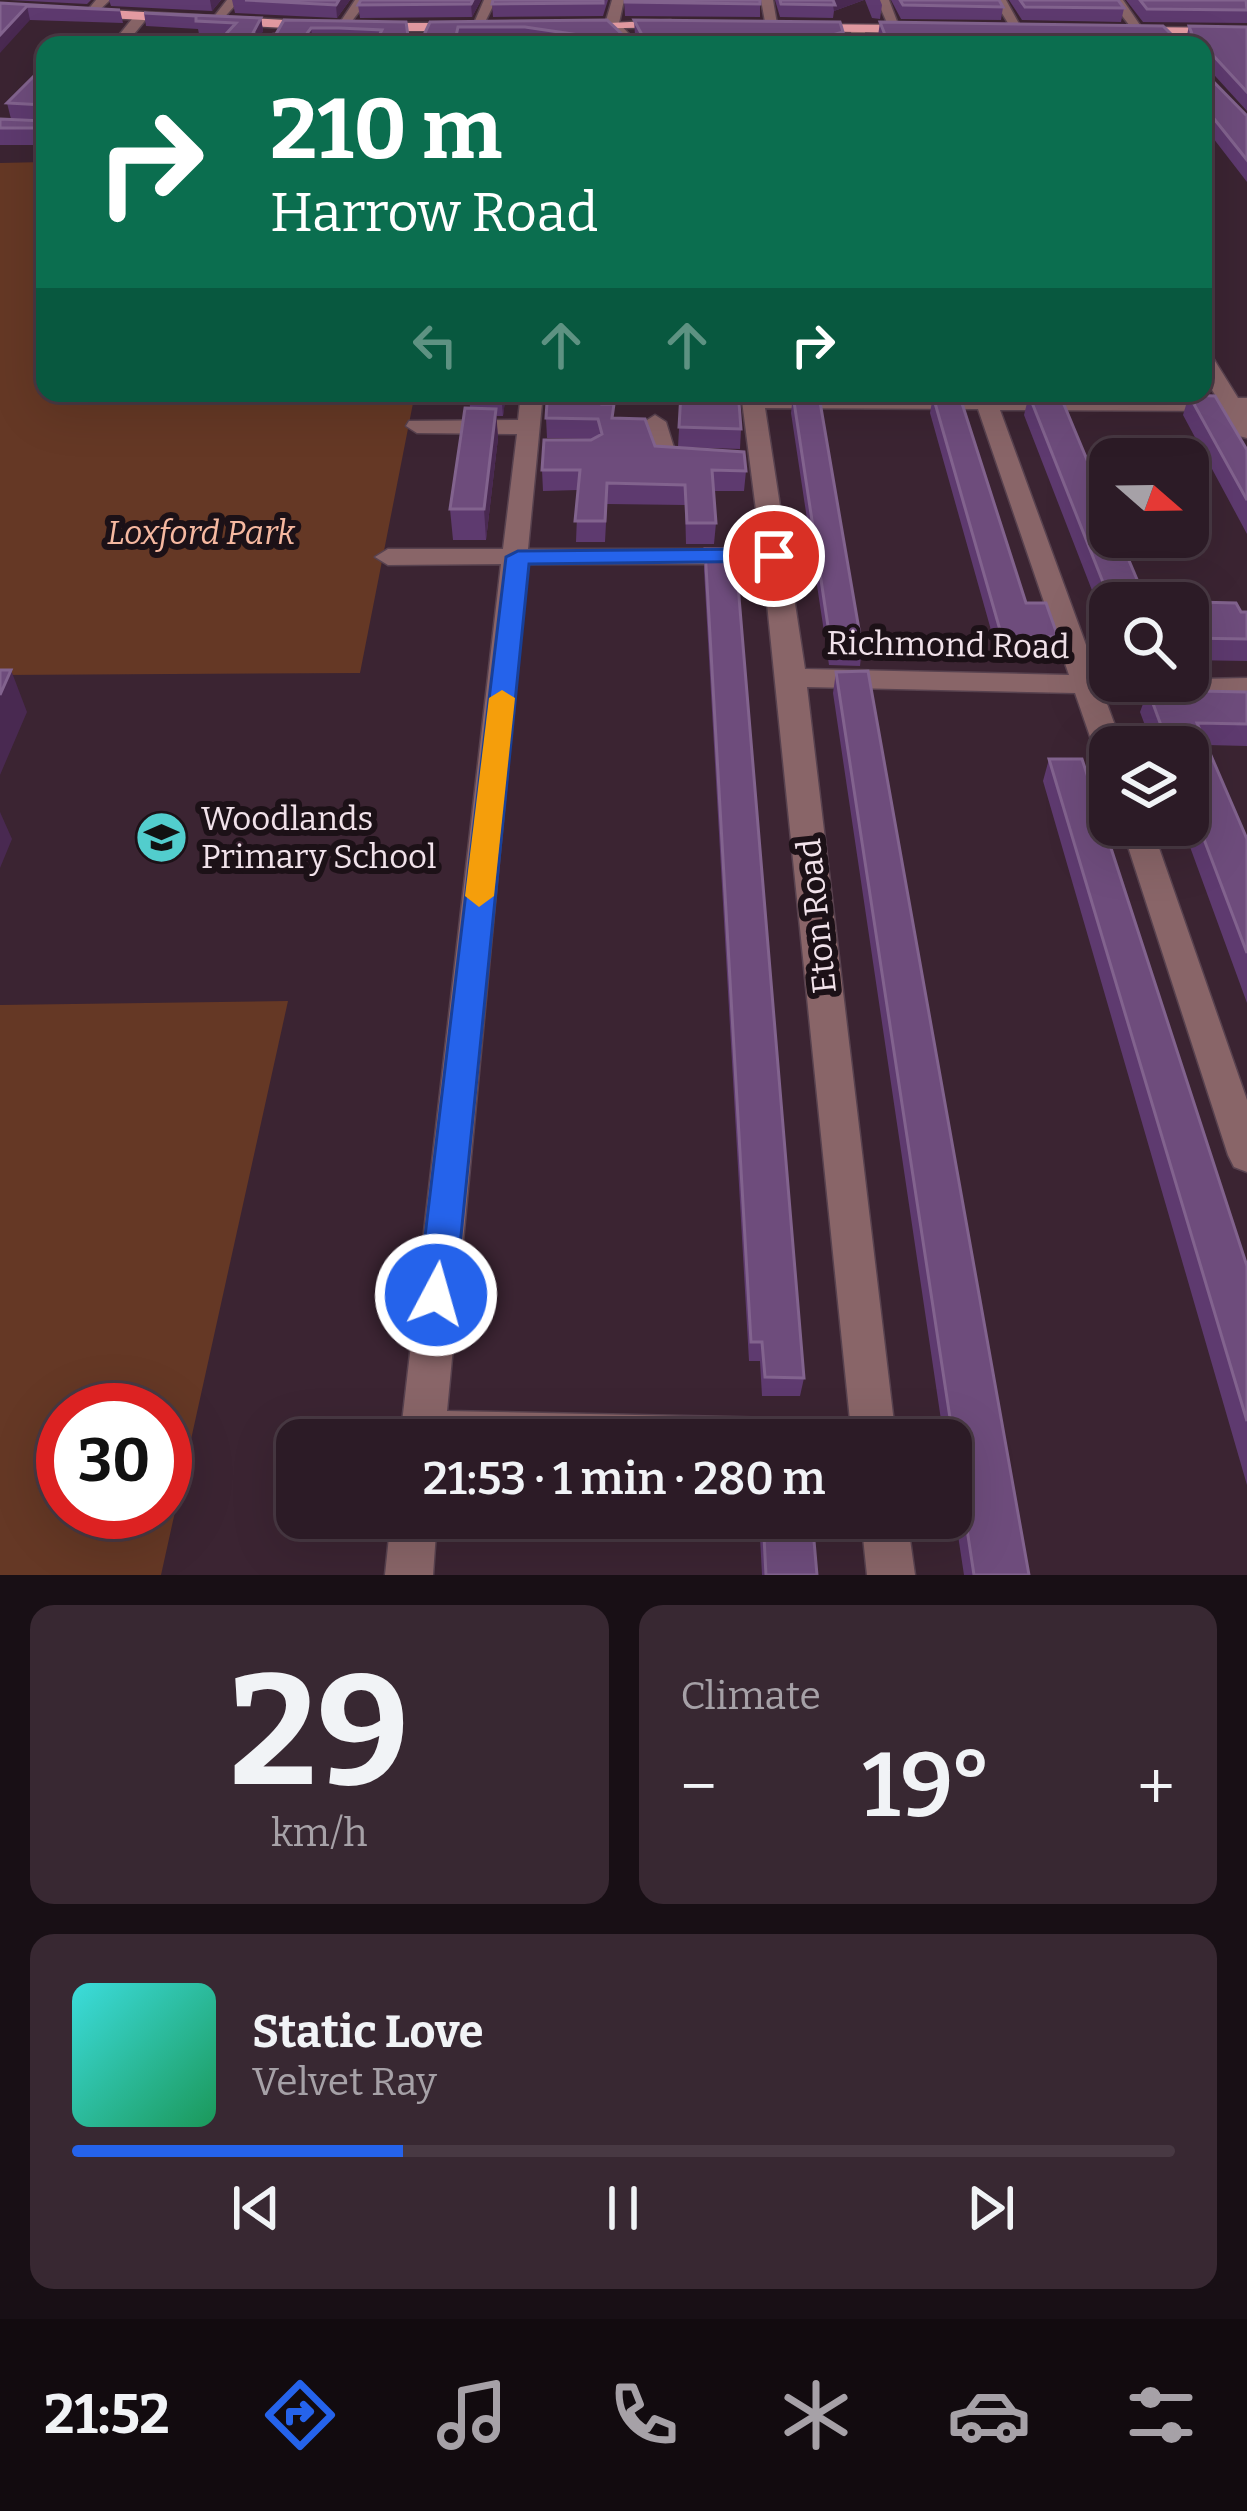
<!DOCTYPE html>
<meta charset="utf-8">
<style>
body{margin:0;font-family:Bitter,serif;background:#382832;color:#f1f3f6;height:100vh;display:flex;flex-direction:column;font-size:45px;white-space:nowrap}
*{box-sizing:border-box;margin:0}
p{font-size:39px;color:#a6a1a7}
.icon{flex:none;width:66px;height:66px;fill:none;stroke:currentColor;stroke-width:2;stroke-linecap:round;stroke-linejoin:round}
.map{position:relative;height:1575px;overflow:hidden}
.panel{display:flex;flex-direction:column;gap:30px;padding:30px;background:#180f15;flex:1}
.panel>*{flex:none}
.top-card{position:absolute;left:36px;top:36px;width:1176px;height:366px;border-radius:24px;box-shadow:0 12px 48px #0002,0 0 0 3px #483943;background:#0b6e4f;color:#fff;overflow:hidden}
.needle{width:78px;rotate:110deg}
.buttons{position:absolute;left:1089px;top:438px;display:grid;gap:24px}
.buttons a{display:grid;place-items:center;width:120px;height:120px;border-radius:24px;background:#2c1b26;box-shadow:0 12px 48px #0002,0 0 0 3px #483943;font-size:60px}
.speed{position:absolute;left:36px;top:1383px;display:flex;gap:24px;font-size:60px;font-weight:700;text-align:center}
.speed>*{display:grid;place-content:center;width:156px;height:156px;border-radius:50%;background:#2c1b26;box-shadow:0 12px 48px #0002,0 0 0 3px #483943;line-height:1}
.speed .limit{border:18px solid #d22;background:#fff;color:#111}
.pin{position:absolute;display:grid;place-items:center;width:102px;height:102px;color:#fff;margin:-51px;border:6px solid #fff;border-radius:50%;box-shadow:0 3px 12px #0007}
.me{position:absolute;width:132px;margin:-66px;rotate:6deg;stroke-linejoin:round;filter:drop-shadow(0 0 9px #0008)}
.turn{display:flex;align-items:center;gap:42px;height:252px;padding:0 36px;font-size:54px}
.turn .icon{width:156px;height:156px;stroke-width:2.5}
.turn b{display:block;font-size:84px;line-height:102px}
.lanes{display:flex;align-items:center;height:114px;padding:0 36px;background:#0003;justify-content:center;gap:60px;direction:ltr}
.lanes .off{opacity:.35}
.big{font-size:90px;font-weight:600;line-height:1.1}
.panel .widget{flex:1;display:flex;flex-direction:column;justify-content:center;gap:18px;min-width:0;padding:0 42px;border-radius:24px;background:#382832}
.panel .dial{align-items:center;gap:0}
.dial b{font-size:156px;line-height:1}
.song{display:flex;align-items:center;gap:36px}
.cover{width:144px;height:144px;border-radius:18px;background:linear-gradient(135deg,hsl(180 70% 55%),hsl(150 70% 35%))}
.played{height:12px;border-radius:6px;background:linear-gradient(90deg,#2563eb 30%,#483943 30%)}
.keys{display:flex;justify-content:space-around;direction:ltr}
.heat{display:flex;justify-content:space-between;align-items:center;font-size:66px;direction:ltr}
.panel .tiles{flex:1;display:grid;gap:30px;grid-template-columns:1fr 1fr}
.widget:last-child{grid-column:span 2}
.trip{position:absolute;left:276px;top:1419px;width:696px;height:120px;border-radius:24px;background:#2c1b26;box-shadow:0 12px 48px #0002,0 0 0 3px #483943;font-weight:600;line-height:120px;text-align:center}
.menu{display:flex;height:192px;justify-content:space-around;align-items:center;background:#120b0f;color:#a6a1a7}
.menu .icon{width:84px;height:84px}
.menu .current{color:#2563eb}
.menu b{font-size:54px;color:#f1f3f6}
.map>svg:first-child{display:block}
.green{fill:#653825;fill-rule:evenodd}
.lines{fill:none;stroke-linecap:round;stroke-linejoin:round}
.minor-casing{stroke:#58424f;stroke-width:3}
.major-casing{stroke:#58424f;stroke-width:3}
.minor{fill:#896568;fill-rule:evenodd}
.major{fill:#e59ca3;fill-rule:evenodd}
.wall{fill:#5e3a6f}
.shaded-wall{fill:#492951}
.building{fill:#6e4c7c;stroke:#82638e;stroke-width:3}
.route{fill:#2563eb;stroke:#184099;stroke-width:3}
.slow{fill:#f59e0b}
.labels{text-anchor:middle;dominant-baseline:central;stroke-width:12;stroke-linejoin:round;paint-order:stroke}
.park-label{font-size:33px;font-style:italic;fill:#f6b8a0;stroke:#1c1117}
.street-label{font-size:33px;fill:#f1e2ea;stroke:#1c1117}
.poi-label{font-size:33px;fill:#f1e2ea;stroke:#1c1117;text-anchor:start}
</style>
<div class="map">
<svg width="1247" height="1575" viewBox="0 0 1247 1575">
<rect width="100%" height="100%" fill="#3b2432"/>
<!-- green -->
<path class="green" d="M 45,162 L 45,393 L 415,393 L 360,673 L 0,675 L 0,163 Z
M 288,1001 L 161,1575 L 0,1575 L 0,1005 ZM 63,1410 L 165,1410 L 165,1512 L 63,1512 Z"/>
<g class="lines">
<defs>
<path id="minor" d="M 96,0 L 110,0 L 92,17 L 82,17 Z
M 227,0 L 240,0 L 219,23 L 209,23 Z
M 355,0 L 368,0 L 345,30 L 335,30 Z
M 484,0 L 496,0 L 481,30 L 471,30 Z
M 612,0 L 624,0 L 619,23 L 639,45 L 624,45 L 605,24 Z
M 761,0 L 773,0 L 778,30 L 766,27 Z
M 877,0 L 889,0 L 901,32 L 891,32 Z
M 994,0 L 1006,0 L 1024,33 L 1014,33 Z
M 1110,0 L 1123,0 L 1146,34 L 1136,34 Z
M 136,14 L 148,17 L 125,45 L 111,45 Z
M 857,25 L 864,29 L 869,45 L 855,45 L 850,29 Z
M 1203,351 L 1210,353 L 1238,398 L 1247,398 L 1247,438 L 1239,436 L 1224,411 L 1000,410 L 1097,675 L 1110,675 L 1110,681 L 1247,678 L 1247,696 L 1103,693 L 1123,747 L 1110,747 L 1110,761 L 1095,751 L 1075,693 L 807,687 L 896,1440 L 852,1440 L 763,564 L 527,564 L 447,1411 L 779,1418 L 795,1424 L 801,1440 L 400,1440 L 501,564 L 388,565 L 375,557 L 388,549 L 503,549 L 517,434 L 417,433 L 406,426 L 409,421 L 518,420 L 521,393 L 543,393 L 528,549 L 761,549 L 741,393 L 1217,398 L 1203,375 ZM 765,408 L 978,409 L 1069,675 L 805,669 Z
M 655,415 L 666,422 L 675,451 L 702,454 L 702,464 L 657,463 L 644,422 Z
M 1121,825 L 1151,825 L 1247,1100 L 1247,1172 L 1234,1167 L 1228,1155 Z
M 391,1518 L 437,1518 L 433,1575 L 385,1575 Z
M 861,1518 L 907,1518 L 915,1575 L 867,1575 Z"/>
<path id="major" d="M 0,4 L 340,23 L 467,23 L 474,27 L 467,31 L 340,31 L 0,12 Z
M 671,20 L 676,27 L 575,29 L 568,25 Z
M 803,24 L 917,25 L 924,29 L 917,33 L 798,31 Z
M 1133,27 L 1247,28 L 1247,36 L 1128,34 Z"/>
</defs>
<!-- minor casing -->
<use href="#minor" class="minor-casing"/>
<!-- major casing -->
<use href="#major" class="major-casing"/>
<!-- minor -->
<use href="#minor" class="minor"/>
<!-- major -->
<use href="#major" class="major"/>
</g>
<!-- wall -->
<path class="wall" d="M 9,0 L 91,0 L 87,4 Z
M 109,0 L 221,0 L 212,11 L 111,6 Z
M 232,0 L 350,0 L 337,18 L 235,13 Z
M 361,0 L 481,0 L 472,17 L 360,18 L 358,5 Z
M 608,0 L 603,16 L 493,17 L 492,4 Z
M 624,0 L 760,4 L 760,17 L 625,16 Z
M 775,0 L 864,0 L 834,11 L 833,18 L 780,17 Z
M 865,0 L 880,0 L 882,5 L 880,19 L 872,18 Z
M 891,0 L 999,0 L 1003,7 L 1001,20 L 901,19 Z
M 1009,0 L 1118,0 L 1124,8 L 1121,22 L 1022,20 Z
M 1126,0 L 1247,0 L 1247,23 L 1143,22 Z
M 0,3 L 120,10 L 123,23 L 30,20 Z
M 144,13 L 261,18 L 263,31 L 260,36 L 276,34 L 284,20 L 406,22 L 408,36 L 424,35 L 430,22 L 607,20 L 624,36 L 635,35 L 634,20 L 842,45 L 558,45 L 525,40 L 459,40 L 458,45 L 377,45 L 377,43 L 313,41 L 310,45 L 225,45 L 224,36 L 199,34 L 198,29 L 146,26 Z
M 880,22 L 1173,36 L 1187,35 L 1189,26 L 1247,27 L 1247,111 L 1206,66 L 1203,66 L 1203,71 L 1247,116 L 1247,182 L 1203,125 L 1203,45 L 882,45 L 878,36 Z
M 45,65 L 45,145 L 0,145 L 0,119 L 11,119 L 7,103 Z
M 506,393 L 503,416 L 496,416 L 498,438 L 486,540 L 453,540 L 450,509 L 470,408 L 469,394 Z
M 605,393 L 604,404 L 614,418 L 655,446 L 746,471 L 744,491 L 713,491 L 716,523 L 714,544 L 686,544 L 685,505 L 607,504 L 605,542 L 576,542 L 578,490 L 543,491 L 542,470 L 592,439 L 547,438 L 546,418 L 576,403 Z
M 681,393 L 713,403 L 741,429 L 740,449 L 678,447 Z
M 793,395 L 862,647 L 860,666 L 829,665 L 791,413 Z
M 1029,395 L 1110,603 L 1110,658 L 1097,621 L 1100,611 L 1024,415 Z
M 1189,395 L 1247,450 L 1247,534 L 1183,415 Z
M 933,396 L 1026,603 L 1058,637 L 1053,656 L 998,655 L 930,413 Z
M 705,549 L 804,1378 L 800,1396 L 762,1396 L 760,1361 L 749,1361 L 704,570 Z
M 1195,602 L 1247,612 L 1247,661 L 1188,660 L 1188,611 L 1192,611 Z
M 836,672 L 1029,1575 L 964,1575 L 951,1489 L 951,1440 L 944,1440 L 833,693 Z
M 1148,690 L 1247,692 L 1247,746 L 1207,745 L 1247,839 L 1247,1003 L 1182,825 L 1188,825 L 1188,747 L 1153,747 L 1140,712 Z
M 1049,759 L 1247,1266 L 1247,1485 L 1043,781 Z
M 759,1518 L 812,1518 L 817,1575 L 762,1575 Z"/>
<!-- shaded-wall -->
<path class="shaded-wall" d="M 210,0 L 221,0 L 212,11 Z
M 339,0 L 350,0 L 337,18 L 336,5 Z
M 473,0 L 481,0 L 472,17 L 471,4 Z
M 832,0 L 864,0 L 834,11 Z
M 27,6 L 30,20 L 0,53 L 0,35 Z
M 261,18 L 263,31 L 260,37 L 253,33 Z
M 311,28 L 313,41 L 310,45 L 304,45 L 303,39 Z
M 843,32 L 842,45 L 798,45 Z
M 734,37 L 734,45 L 696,45 L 697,42 Z
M 990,37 L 989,45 L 889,45 Z
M 501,393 L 506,393 L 503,416 Z
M 496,409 L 498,438 L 486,540 L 484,509 Z
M 11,670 L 27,712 L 0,775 L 0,695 Z
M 0,812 L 12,839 L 0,868 Z"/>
<!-- building -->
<path class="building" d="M 245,0 L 339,0 L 336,5 Z
M 361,0 L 473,0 L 471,4 L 358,5 Z
M 493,0 L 603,0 L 603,3 L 492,4 Z
M 625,0 L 760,0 L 760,4 L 625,2 Z
M 780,0 L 833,0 L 835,5 L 781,4 Z
M 900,0 L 999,0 L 1003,7 L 903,5 Z
M 1020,0 L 1118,0 L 1124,8 L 1025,7 Z
M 1140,0 L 1246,0 L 1247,10 L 1147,9 Z
M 0,3 L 120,10 L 27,6 L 0,35 Z
M 144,13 L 261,18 L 253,33 L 258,36 L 276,34 L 284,20 L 406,22 L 408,36 L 424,35 L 430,22 L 607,20 L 624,36 L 642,35 L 634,20 L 840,22 L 843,32 L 798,45 L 735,45 L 734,37 L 697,42 L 697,45 L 574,45 L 579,35 L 525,27 L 458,27 L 454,45 L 437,45 L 438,42 L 376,41 L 382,30 L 339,28 L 311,28 L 303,39 L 224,36 L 236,23 L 196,21 L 196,16 Z
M 880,22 L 1163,26 L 1173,36 L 1192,34 L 1189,26 L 1247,27 L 1247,92 L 1210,52 L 1204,52 L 1203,71 L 1247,116 L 1247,160 L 1203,105 L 1203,45 L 1065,42 L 1067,45 L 995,45 L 990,37 L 889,45 Z
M 45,65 L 45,128 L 0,128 L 0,119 L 44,121 L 44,105 L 7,103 Z
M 577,393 L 603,393 L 602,404 L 614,404 L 612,418 L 645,419 L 655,446 L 744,452 L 746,471 L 712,470 L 716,523 L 687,523 L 685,485 L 607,483 L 605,521 L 575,521 L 580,470 L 542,470 L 544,440 L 591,440 L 602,434 L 598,419 L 546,418 L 547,402 L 576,403 Z
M 681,393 L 713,393 L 713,403 L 739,403 L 741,429 L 679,427 Z
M 793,395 L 819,396 L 862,647 L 831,646 Z
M 1029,395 L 1060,395 L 1110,515 L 1110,537 L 1119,537 L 1147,603 L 1110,603 L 1110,621 L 1103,600 L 1110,600 Z
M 1189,395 L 1215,396 L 1247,450 L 1247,500 Z
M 933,396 L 960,397 L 1026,603 L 1046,603 L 1058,637 L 1002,637 Z
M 465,408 L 496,409 L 484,509 L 450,509 Z
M 705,549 L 735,549 L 804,1378 L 765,1377 L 762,1342 L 751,1342 Z
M 1195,602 L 1236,603 L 1241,612 L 1247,612 L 1247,639 L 1188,638 L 1188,611 L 1199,611 Z
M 0,670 L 11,670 L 0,695 Z
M 868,671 L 1029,1575 L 974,1575 L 836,672 Z
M 1148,690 L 1247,692 L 1247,724 L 1197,723 L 1247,839 L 1247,953 L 1188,797 L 1188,747 L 1169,747 Z
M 1049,759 L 1082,759 L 1247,1266 L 1247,1421 Z
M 763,1518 L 812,1518 L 817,1575 L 766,1575 Z"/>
<!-- route -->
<path class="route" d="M 774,549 L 782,551 L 782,561 L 529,564 L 455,1295 L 450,1307 L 436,1312 L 423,1307 L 418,1295 L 506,557 L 518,551 Z"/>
<!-- slow -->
<path class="slow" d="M 502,690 L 515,698 L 494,896 L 479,907 L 465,896 L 489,698 Z"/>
<!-- icons -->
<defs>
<symbol id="school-disc" viewBox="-11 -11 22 22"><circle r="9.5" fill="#52cdcd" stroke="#1c1117"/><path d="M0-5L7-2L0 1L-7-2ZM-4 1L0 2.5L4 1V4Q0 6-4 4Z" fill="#111"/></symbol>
</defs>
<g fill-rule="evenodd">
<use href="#school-disc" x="132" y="808" width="59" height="59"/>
</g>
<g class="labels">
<!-- park labels -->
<g class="park-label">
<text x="201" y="533">Loxford Park</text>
</g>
<!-- street labels -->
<g class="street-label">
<text transform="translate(948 645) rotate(1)">Richmond Road</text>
<text transform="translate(817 916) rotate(-96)">Eton Road</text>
</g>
<!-- poi labels -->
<g class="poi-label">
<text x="201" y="819">Woodlands<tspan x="201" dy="38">Primary School</tspan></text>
</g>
</g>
</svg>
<div class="buttons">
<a><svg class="needle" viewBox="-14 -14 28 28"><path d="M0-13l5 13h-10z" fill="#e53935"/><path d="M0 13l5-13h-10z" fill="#a6a1a7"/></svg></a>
<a><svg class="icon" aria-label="search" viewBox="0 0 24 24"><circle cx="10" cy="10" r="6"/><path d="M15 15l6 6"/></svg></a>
<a><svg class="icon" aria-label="layers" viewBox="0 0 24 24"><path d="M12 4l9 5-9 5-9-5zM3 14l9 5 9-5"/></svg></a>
</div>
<div class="speed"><div class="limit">30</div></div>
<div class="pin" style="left:774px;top:556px;background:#d93025"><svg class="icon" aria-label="arrive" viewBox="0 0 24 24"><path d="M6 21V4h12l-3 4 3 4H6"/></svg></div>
<svg class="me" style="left:436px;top:1295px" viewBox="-20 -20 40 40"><circle r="17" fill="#2563eb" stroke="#fff" stroke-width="3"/><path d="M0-11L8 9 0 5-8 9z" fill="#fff"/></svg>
<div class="trip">21:53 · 1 min · 280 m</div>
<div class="top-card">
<div class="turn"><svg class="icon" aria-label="right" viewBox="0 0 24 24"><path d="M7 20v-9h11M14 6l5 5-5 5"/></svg><div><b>210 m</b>Harrow Road</div></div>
<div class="lanes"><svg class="icon off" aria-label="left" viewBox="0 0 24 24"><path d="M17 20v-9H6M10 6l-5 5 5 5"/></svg><svg class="icon off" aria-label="ahead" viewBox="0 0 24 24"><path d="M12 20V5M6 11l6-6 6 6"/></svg><svg class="icon off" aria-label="ahead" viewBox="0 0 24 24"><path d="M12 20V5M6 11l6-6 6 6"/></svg><svg class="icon" aria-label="right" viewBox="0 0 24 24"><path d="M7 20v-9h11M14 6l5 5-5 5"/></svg></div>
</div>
</div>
<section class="panel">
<div class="tiles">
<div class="widget dial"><b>29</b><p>km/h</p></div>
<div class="widget"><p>Climate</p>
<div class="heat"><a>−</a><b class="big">19°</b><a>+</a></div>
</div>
<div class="widget">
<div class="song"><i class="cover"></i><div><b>Static Love</b><p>Velvet Ray</p></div></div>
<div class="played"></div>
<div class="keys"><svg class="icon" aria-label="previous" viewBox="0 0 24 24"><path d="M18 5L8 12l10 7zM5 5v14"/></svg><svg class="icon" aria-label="pause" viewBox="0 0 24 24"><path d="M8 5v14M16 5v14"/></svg><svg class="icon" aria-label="next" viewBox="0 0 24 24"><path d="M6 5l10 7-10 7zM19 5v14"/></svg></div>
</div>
</div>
</section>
<nav class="menu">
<b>21:52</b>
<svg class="icon current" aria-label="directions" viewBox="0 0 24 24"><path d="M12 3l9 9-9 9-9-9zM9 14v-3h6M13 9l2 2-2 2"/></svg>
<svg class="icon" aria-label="music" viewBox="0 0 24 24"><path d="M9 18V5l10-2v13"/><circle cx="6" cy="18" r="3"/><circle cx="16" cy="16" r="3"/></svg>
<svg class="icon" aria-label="phone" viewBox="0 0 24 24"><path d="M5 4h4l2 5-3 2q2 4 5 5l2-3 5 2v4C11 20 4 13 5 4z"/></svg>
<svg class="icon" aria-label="climate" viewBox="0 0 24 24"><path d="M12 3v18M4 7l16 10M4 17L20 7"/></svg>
<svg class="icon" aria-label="car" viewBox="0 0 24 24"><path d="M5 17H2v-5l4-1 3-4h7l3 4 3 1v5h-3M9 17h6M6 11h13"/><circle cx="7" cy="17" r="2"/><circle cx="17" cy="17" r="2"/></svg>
<svg class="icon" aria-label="filters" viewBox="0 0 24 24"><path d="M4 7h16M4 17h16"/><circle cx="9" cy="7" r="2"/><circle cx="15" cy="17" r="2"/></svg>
</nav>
